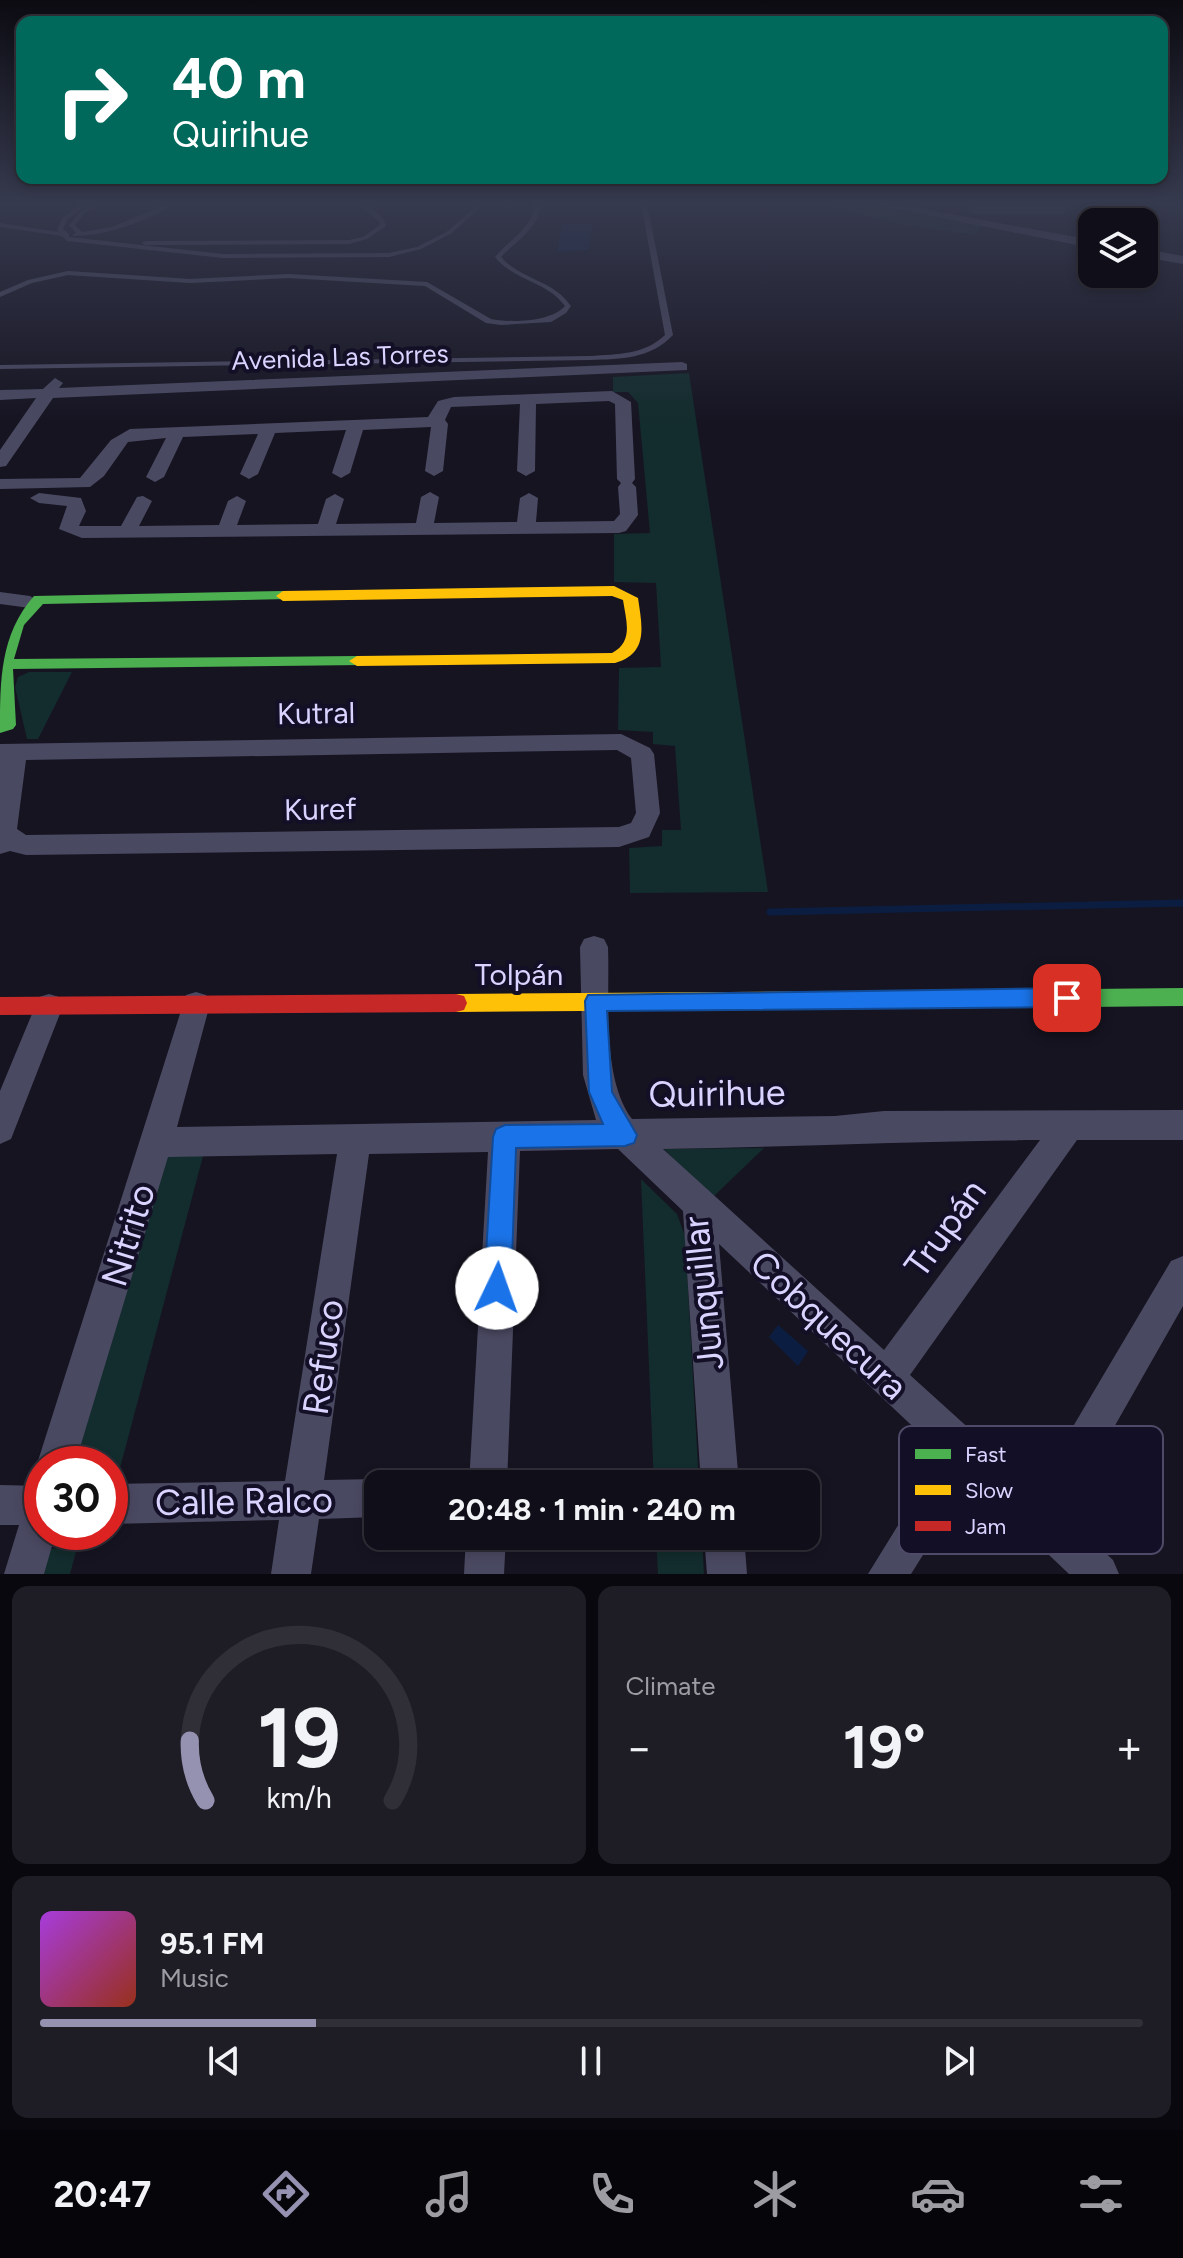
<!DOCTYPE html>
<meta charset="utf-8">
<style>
body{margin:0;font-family:Figtree,sans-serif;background:#1e1d26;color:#f1f3f6;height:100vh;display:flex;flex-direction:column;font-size:30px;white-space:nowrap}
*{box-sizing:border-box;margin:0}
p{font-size:26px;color:#9c9ca2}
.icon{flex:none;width:44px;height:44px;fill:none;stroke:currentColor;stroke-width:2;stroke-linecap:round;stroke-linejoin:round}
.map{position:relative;height:1574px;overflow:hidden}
.panel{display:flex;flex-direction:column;gap:12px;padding:12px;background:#09080e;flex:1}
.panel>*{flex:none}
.guide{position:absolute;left:16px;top:16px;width:1152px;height:168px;border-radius:16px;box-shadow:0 4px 12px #0003,0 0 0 2px #302f38;background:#00695c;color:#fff;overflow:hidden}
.fabs{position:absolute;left:1078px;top:208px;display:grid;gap:16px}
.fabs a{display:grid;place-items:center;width:80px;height:80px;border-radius:16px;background:#100f19;box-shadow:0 4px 12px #0003,0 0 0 2px #302f38;font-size:40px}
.speed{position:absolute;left:24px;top:1446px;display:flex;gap:16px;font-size:40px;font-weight:700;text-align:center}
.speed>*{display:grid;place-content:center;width:104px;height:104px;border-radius:50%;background:#100f19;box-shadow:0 4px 12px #0003,0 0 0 2px #302f38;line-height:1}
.speed .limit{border:12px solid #d22;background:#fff;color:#111}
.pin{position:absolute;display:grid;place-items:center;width:68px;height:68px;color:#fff;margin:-34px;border-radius:16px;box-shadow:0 4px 12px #0006}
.me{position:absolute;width:88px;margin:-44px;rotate:3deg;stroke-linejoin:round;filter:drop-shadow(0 0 6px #0008)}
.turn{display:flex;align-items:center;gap:28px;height:168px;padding:0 24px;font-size:36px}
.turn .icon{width:104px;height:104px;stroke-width:2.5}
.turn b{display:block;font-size:56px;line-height:68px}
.big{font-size:60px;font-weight:700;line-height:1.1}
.panel .tile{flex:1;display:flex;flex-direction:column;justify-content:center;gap:12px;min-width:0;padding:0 28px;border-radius:16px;background:#1e1d26}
.panel .dial{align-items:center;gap:0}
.dial svg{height:208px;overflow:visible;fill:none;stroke:#302f38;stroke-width:7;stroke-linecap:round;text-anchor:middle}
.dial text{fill:#f1f3f6;stroke:none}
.song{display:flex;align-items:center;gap:24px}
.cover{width:96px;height:96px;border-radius:12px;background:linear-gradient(135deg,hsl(280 70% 55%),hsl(10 70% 35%))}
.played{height:8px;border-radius:4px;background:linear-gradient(90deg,#9591b1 25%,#302f38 25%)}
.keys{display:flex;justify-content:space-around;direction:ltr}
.heat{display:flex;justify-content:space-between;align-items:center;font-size:44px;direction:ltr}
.panel .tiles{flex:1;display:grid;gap:12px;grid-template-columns:1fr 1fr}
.tile:last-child{grid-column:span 2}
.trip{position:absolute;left:364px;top:1470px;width:456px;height:80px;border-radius:16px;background:#100f19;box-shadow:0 4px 12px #0003,0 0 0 2px #302f38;font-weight:700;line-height:80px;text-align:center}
.menu{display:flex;height:128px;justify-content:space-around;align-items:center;background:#06060a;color:#9c9ca2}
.menu .icon{width:56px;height:56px}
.menu .on{color:#9591b1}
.menu b{font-size:36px;color:#f1f3f6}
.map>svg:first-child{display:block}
.green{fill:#132c2d}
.water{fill:#0b1e41}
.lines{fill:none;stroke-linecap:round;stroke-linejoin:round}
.stream{stroke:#0b1e41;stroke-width:7}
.lane{fill:#4a4962;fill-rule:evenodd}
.street{fill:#4a4962;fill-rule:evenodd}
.fast{fill:#4caf50;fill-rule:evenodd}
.slow{fill:#ffc107;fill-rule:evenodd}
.jam{fill:#c62828;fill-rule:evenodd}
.route{fill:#1a73e8;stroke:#114b97;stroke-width:2}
.labels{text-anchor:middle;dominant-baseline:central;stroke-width:8;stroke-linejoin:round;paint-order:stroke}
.far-street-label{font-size:26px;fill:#d9d4ff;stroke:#130f26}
.street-label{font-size:30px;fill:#d9d4ff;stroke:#130f26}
.near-street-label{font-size:36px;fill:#d9d4ff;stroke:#130f26}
.key{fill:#130f26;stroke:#4e4a67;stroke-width:2}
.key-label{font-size:22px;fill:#d9d4ff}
</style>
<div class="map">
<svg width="1183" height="1574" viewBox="0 0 1183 1574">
<rect width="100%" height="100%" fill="#161421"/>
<!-- green -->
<path class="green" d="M 823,203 C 876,203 928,218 981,225 L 975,235 C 922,228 873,221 823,203 Z
M 689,373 L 768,892 L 630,893 L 629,848 L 662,846 L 662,830 L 681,830 L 675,746 L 653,744 L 653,732 L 618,730 L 619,668 L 661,667 L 656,583 L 614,582 L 614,534 L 650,533 L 638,403 L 628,392 L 613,392 L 613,377 Z
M 29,672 L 72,672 L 38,739 L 27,739 L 15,687 L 18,677 Z
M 166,1144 L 206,1145 L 120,1468 L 110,1469 L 110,1464 L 49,1464 Z
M 764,1148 L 712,1198 L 664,1149 Z
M 641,1179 L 677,1214 L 685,1236 L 699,1484 L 654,1484 Z
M 656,1536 L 702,1536 L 704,1574 L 658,1574 Z
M 77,1548 L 70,1574 L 17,1574 L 24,1549 Z"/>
<!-- water -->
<path class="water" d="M 564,224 L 593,224 L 589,250 L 557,252 L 561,226 Z
M 778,1325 L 808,1351 L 798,1366 L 769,1337 Z"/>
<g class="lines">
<!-- stream -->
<path class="stream" d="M 770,912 L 1183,903"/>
<!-- lane -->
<path class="lane" d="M 83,203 L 90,203 L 68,219 L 63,229 L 69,234 L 69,237 L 223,254 L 389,253 L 417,247 L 448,231 L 479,203 L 485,203 L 452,233 L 421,249 L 389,257 L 223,258 L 67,241 L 62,236 L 0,227 L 0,223 L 59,232 L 57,229 L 63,217 Z
M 94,203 L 101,203 L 85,213 L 75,225 L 82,232 L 112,227 L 169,203 L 177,203 C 146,221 107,236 73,236 L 73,234 L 76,233 L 69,225 L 81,211 Z
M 356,203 C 367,203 384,215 386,226 L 367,239 L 349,244 L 145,245 L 142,243 L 145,241 L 349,240 L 363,237 L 380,225 L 379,221 Z
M 535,203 L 541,203 C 539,229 517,240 501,257 C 521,280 553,280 570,305 L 571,306 L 566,313 L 551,322 L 501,325 L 486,323 L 425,286 L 288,278 L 190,283 L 68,275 L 32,283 L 0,297 L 0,292 L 28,280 L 68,271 L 190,279 L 288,274 L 427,282 L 491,319 C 511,323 551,322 565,306 C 547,281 514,281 495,257 C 510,239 533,228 535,203 Z
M 641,203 L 647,203 L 673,335 C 650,359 621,359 590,360 L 0,369 L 0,365 L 590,356 C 618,354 644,355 665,335 Z
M 1161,203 L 1167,203 L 1167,204 L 1164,206 Z"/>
<!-- street -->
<path class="street" d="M 866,203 L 891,203 L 1092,240 L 1092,248 Z
M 1052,203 L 1064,203 L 1067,210 L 1061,214 L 972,214 L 966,210 L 972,206 L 1054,206 Z
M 1144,249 L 1183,256 L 1183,264 L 1144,257 Z
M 682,362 L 687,364 L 687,370 L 53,398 L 6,466 L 0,467 L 0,450 L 36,398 L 0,400 L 0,390 L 43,389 L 55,378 L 63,383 L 59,388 Z
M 612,391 L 631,402 L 635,479 L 632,483 L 636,487 L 638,515 L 626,531 L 619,533 L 82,538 L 59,529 L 67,506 L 39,503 L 30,498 L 39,493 L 81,498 L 86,511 L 79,526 L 121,526 L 137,497 L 143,496 L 152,501 L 139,526 L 219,525 L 228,501 L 237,496 L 246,501 L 237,525 L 318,524 L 326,499 L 335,494 L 344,499 L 336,524 L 416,523 L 421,497 L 430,492 L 439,497 L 434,523 L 517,522 L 520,498 L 529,493 L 538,498 L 536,522 L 614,521 L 620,514 L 618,487 L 621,483 L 617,479 L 615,404 L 609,401 L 536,404 L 535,471 L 526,476 L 517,471 L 520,404 L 451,407 L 445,420 L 448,424 L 443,471 L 434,476 L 425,471 L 431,427 L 363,430 L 350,473 L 341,478 L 332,473 L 346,430 L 275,433 L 258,474 L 249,479 L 240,474 L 258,434 L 183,437 L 164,477 L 155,482 L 146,477 L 166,438 L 128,442 L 104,476 L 90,487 L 0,489 L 0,479 L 80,478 L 111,440 L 130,429 L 428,417 L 438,401 L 454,397 Z
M 0,592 L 30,596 L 40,602 L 30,608 L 0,604 Z
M 621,734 L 650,748 L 654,754 L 660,813 L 649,837 L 619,847 L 26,855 L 10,851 L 0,854 L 0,744 ZM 617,750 L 631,758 L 636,813 L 631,823 L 619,827 L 26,835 L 17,829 L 26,760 Z
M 594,936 L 604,939 L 608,947 C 610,998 601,1078 632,1119 L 835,1116 L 884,1111 L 1183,1110 L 1183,1140 L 1077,1140 L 910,1375 L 1036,1489 L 1171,1261 L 1183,1256 L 1183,1306 L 1064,1515 L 1113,1560 L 1119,1574 L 1069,1574 L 970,1480 L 911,1574 L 868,1574 L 942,1454 L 719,1244 L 739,1484 L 701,1484 L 683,1211 L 618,1149 L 520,1151 L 507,1484 L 469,1484 L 488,1152 L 369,1154 L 324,1480 L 378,1479 L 391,1484 L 378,1484 L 378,1517 L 319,1519 L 311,1574 L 271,1574 L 279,1520 L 110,1524 L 110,1484 L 285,1481 L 337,1154 L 168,1157 L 75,1464 L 42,1464 L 42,1476 L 37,1464 L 186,995 L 196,992 L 206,995 L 210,1004 L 177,1127 L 596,1120 L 583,1075 L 580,947 L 584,939 ZM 1040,1140 L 884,1350 L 663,1149 C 789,1147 914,1141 1040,1140 Z
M 49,994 L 59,997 L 63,1006 L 11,1139 L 0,1144 L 0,1091 L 39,997 Z
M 0,1485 L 42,1486 L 42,1532 L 56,1532 L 44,1574 L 4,1574 L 19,1525 L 0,1525 Z
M 466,1536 L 506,1536 L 504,1574 L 464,1574 Z
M 704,1536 L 744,1536 L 747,1574 L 707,1574 Z"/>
<!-- fast -->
<path class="fast" d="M 283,591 L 288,593 L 288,599 L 43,604 L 24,625 L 14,659 L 357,656 L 365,661 L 363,665 L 13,669 L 16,725 L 13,729 L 0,733 C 0,679 0,635 34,596 Z
M 1183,988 L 1183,1006 L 979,1008 L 971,1006 L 968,999 L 971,992 L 979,990 Z"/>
<!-- slow -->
<path class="slow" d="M 614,586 L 638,598 C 642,626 649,653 615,663 L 357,666 L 349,661 L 357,656 L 612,653 C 634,642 626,620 623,600 L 612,596 L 283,601 L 276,596 L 283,591 Z
M 979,990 L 987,992 L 990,999 L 987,1006 L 979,1008 L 456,1012 L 448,1010 L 445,1003 L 448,996 L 456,994 Z"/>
<!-- jam -->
<path class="jam" d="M 456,994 L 464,996 L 467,1003 L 464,1010 L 456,1012 L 0,1015 L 0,997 Z"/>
</g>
<!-- sky -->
<linearGradient id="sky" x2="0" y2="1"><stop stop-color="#0c0b12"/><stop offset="0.48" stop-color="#363a4e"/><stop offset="1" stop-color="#363a4e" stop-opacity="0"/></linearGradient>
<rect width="1183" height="423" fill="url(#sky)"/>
<!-- route -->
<path class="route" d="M 1067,988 L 1074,991 L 1077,998 L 1074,1004 L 1067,1007 L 607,1011 L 612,1092 L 637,1135 L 634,1143 L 625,1146 L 516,1148 L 511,1288 L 507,1297 L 497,1301 L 488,1297 L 484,1288 L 493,1137 L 496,1129 L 505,1125 L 603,1124 L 589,1092 L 585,1001 L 588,995 Z"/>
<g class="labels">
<!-- far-street labels -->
<g class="far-street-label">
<text transform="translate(340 357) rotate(-2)">Avenida Las Torres</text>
</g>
<!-- street labels -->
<g class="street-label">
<text transform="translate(316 713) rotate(-1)">Kutral</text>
<text transform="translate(320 809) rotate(-1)">Kuref</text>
<text x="519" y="974">Tolpán</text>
</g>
<!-- near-street labels -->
<g class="near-street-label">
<text transform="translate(717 1093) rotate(-1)">Quirihue</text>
<text transform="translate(945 1228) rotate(-54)">Trupán</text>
<text transform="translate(128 1235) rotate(-73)">Nitrito</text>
<text transform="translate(703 1293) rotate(-96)">Junquillar</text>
<text transform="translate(829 1325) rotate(43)">Cobquecura</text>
<text transform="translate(323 1357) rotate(-82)">Refuco</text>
<text transform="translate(244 1501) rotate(-1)">Calle Ralco</text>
</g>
</g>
<!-- legend -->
<rect x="899" y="1426" width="264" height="128" rx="12" class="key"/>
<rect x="915" y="1449" width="36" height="10" fill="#4caf50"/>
<rect x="915" y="1485" width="36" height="10" fill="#ffc107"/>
<rect x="915" y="1521" width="36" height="10" fill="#c62828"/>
<g class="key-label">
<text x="965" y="1462">Fast</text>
<text x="965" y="1498">Slow</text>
<text x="965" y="1534">Jam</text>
</g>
</svg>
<div class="fabs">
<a><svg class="icon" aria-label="layers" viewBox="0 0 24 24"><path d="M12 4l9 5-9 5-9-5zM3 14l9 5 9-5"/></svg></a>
</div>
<div class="speed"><div class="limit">30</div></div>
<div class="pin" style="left:1067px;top:998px;background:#d93025"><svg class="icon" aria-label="arrive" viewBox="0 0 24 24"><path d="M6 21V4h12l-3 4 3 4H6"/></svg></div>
<svg class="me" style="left:497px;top:1288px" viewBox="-20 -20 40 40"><circle r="19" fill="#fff"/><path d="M0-13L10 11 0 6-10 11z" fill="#1a73e8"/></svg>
<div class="trip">20:48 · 1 min · 240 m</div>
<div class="guide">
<div class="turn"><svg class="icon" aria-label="right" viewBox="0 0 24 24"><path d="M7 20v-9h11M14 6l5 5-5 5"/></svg><div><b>40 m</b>Quirihue</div></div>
</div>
</div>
<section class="panel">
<div class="tiles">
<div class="tile dial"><svg viewBox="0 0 100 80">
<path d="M14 69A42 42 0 1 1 86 69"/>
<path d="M14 69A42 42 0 0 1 8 46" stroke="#9591b1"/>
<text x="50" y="56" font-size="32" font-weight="700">19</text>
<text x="50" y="72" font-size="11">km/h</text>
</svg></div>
<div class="tile"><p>Climate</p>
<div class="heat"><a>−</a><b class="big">19°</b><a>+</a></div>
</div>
<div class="tile">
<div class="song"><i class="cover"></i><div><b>95.1 FM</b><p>Music</p></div></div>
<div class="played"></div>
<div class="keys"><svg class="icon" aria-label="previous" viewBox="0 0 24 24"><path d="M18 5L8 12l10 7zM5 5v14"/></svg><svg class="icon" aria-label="pause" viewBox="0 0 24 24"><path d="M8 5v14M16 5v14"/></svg><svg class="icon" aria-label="next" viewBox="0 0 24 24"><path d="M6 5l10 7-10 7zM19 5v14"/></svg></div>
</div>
</div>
</section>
<nav class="menu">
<b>20:47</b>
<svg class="icon on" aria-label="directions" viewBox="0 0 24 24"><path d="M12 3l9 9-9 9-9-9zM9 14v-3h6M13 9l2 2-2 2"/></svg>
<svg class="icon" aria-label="music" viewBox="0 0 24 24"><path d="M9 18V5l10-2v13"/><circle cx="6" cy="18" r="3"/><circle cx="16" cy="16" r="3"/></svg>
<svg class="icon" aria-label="phone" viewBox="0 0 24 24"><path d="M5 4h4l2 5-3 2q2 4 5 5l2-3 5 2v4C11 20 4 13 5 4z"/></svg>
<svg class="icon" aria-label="climate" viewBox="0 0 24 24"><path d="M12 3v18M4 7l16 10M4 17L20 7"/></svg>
<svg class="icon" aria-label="car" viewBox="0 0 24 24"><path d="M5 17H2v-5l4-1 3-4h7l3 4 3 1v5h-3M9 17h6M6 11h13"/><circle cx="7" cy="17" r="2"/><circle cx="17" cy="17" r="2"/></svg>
<svg class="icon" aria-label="filters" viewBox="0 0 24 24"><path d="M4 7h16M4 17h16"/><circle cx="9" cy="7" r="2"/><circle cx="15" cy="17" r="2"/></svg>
</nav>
